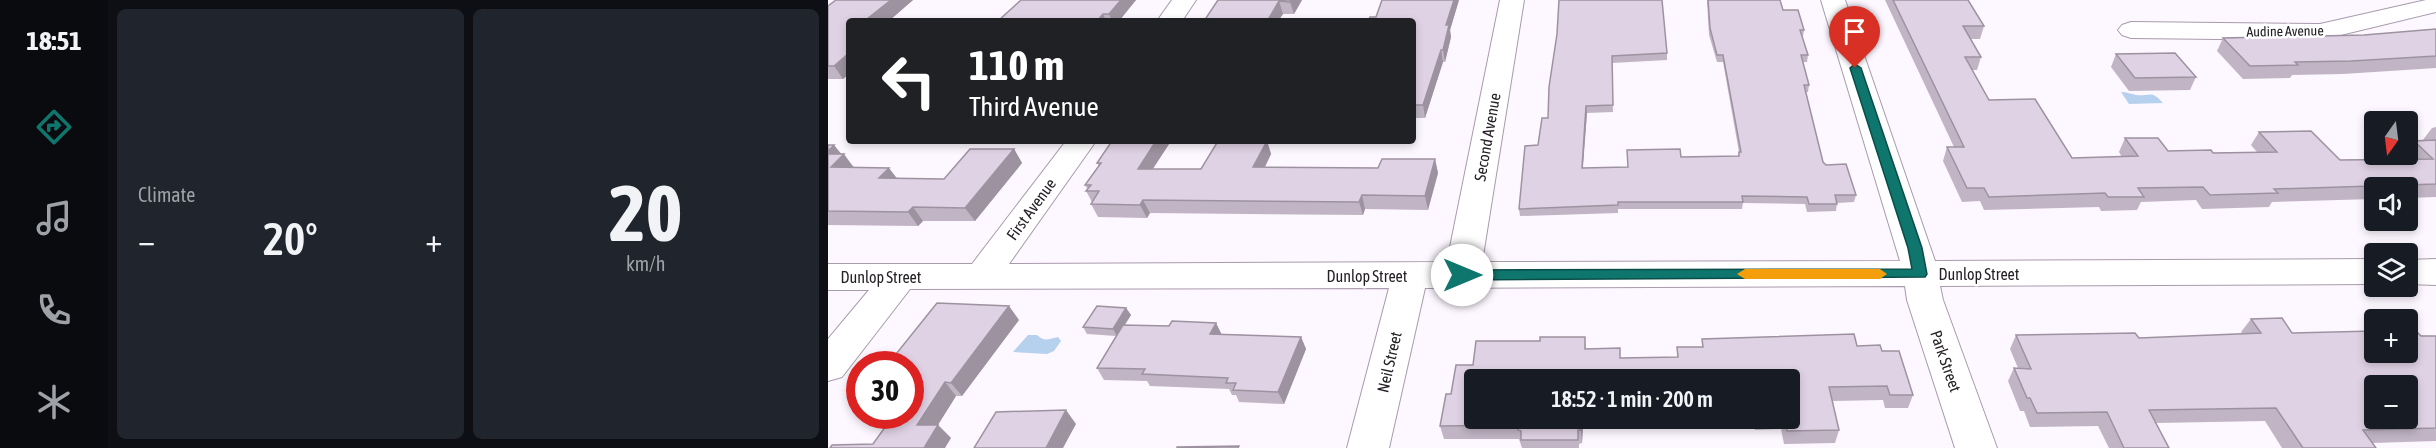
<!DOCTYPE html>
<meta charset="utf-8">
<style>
body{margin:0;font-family:"Asap Condensed",sans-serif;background:#20242c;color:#f1f3f6;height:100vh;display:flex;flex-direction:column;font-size:22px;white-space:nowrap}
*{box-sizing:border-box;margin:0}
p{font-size:20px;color:#9ea1a6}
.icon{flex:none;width:33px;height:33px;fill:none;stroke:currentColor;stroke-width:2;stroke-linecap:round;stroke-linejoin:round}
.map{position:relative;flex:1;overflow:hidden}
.details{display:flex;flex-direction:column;gap:9px;padding:9px;background:#0d0f14;width:720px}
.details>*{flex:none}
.top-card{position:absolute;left:18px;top:18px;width:570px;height:126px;border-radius:6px;box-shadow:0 3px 9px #0003;background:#202124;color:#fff;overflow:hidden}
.needle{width:39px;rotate:194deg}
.fabs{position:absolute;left:1536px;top:111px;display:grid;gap:12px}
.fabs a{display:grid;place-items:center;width:54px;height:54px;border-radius:6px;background:#171b24;box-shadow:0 3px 9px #0003;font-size:30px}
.speed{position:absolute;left:18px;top:351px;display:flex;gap:12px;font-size:30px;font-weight:700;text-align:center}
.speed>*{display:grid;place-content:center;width:78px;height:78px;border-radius:50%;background:#171b24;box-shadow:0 3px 9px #0003;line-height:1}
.speed .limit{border:9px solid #d22;background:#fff;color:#111}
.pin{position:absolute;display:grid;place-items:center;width:51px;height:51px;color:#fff;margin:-62px -26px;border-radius:50% 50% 50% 0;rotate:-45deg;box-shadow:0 0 6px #0007}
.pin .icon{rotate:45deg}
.me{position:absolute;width:66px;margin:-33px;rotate:90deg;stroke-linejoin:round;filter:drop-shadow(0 0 4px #0008)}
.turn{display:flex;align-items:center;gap:21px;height:126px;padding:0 24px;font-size:27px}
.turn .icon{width:78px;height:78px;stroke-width:2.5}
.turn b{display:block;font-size:42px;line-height:51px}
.big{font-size:45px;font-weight:600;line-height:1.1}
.details .tile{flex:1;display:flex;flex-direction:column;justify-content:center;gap:9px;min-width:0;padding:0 21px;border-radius:9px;background:#20242c}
.details .dial{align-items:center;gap:0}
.dial b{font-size:78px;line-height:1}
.heat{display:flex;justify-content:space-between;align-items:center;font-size:33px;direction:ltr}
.details .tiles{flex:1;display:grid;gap:9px;grid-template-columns:repeat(2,1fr)}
.trip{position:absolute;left:636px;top:369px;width:336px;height:60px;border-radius:6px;background:#171b24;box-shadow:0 3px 9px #0003;font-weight:600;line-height:60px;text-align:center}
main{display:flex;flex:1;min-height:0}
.tab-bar{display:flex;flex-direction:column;width:108px;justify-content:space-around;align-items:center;background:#090b0e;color:#9ea1a6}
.tab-bar .icon{width:42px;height:42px}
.tab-bar .current{color:#0f766e}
.tab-bar b{font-size:27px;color:#f1f3f6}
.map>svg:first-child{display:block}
.water{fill:#b6d1ed}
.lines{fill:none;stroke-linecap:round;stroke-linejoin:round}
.minor-casing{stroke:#a89bac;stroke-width:2}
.minor{fill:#fff;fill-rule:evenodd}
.wall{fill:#c1b5c5}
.shaded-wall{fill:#9d93a0}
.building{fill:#e0d2e5;stroke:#9d93a0;stroke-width:1.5;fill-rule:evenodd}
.route{fill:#0f766e;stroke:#0a4d48;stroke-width:1.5}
.slow{fill:#f59e0b}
.labels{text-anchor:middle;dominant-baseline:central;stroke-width:5;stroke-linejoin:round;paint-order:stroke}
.far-street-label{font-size:14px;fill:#252026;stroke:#fff}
.street-label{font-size:16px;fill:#252026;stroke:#fff}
</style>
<main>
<nav class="tab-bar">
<b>18:51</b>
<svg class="icon current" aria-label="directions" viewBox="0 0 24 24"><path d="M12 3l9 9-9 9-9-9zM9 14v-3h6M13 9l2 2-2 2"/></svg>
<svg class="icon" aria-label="music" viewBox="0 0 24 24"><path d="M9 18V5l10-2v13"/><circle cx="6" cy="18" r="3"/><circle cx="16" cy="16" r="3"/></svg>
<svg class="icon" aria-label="phone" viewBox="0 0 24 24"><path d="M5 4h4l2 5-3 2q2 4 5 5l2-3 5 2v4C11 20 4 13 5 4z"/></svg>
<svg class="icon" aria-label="climate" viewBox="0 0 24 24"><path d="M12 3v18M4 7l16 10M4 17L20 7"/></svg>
</nav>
<section class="details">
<div class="tiles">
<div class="tile"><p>Climate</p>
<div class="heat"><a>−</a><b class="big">20°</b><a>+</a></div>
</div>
<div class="tile dial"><b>20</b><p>km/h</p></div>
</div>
</section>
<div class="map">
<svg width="1608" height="448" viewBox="0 0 1608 448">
<rect width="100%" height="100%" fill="#fdf7ff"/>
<!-- water -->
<path class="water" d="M 1293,92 C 1299,92 1303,94 1308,95 C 1321,97 1323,89 1335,103 L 1301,104 Z
M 200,335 L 209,335 C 216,342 221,339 230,337 L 233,341 L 226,351 L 219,354 L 185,352 Z"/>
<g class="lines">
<defs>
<path id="minor" d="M 344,0 L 368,0 L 354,21 L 329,21 Z
M 672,0 L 696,0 L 654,262 L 1072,261 L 993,0 L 1017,0 L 1107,261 L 1546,259 L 1546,284 L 1112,286 L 1115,300 L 1169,448 L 1127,448 L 1079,300 L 1077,286 L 597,288 L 561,448 L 519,448 L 561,288 L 82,289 L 14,377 L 0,381 L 0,339 L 41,290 L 0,290 L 0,264 L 144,264 L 238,141 L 268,141 L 181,264 L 619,262 Z
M 1598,0 L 1608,0 L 1608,12 L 1492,40 L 1303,38 L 1294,35 L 1290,30 L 1294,25 L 1303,22 L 1492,24 Z
M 1608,259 L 1608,285 L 1580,284 L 1580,260 Z"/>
</defs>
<!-- minor casing -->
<use href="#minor" class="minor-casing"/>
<!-- minor -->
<use href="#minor" class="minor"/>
</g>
<!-- wall -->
<path class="wall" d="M 8,0 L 85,0 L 62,20 L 63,21 L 21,21 L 21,74 L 15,79 L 0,79 L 0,6 Z
M 193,0 L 308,0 L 291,21 L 170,21 Z
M 390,0 L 474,0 L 466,14 L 455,14 L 450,21 L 376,21 Z
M 554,0 L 631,0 L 622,30 L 623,37 L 617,62 L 615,62 L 597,118 L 585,118 L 585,21 L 548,17 Z
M 879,0 L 952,0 L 955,10 L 976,30 L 975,36 L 974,36 L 980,55 L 979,62 L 975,62 L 981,85 L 980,92 L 978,92 L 995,162 L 1028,195 L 1026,202 L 1009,203 L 1008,211 L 979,212 L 977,204 L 915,203 L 914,209 L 790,209 L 790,213 L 692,216 L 691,209 L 720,118 L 729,34 L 839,53 L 839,60 L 784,63 L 785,112 L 759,113 L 755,168 L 800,167 L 853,157 L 910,156 L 911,152 L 895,62 L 889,62 L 881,35 Z
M 1057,0 L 1140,0 L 1156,26 L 1152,39 L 1142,39 L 1153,57 L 1149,70 L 1144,70 L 1161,100 L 1244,158 L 1294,157 L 1291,152 L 1297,138 L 1340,151 L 1385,153 L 1429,152 L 1423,145 L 1431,132 L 1512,160 L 1581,159 L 1576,154 L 1580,154 L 1580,150 L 1586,141 L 1594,141 L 1604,128 L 1608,127 L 1608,197 L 1580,198 L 1580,188 L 1546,188 L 1546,199 L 1444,202 L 1441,207 L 1374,209 L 1368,200 L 1313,202 L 1309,210 L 1273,211 L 1271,207 L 1156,210 L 1152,201 L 1134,202 L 1115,161 L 1119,147 L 1126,147 Z
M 1608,29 L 1608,68 L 1515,74 L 1464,75 L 1462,78 L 1415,79 L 1389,51 L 1395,38 L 1536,35 Z
M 1288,54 L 1368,77 L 1362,90 L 1301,91 L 1283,67 Z
M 343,141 L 325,169 L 373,169 L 439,141 L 443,154 L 437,167 L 550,168 L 607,159 L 610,173 L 600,210 L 537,209 L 535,215 L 322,213 L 319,218 L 270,217 L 263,204 L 264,202 L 258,191 L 260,190 L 257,185 L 271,166 L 269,163 Z
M 0,145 L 14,154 L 26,167 L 69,179 L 116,179 L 186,149 L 194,163 L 147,221 L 95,221 L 90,226 L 0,225 Z
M 298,308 L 303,315 L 297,325 L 341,326 L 388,323 L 393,334 L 473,337 L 478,349 L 456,404 L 411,402 L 408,395 L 404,395 L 401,389 L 322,386 L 319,381 L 276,380 L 269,368 L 288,336 L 259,334 L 255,327 Z
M 1423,319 L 1464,333 L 1608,336 L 1608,441 L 1544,443 L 1548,448 L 1454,448 L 1437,421 L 1328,423 L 1341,448 L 1281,448 L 1270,426 L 1202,427 L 1196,411 L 1192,411 L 1180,381 L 1186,368 L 1190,368 L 1182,349 L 1188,335 L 1311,338 L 1415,334 L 1413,332 Z
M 191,320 L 134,396 L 128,396 L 110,425 L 123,438 L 45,444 L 82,416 L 82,364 Z
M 757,337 L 758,349 L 792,358 L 849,357 L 849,347 L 874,347 L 874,339 L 1029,346 L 1054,351 L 1085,395 L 1080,408 L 1057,408 L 1055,400 L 1004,401 L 1011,430 L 1007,443 L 956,444 L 953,429 L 927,430 L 925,418 L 962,418 L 962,380 L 646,418 L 900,418 L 828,420 L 818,421 L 818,424 L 755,426 L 754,443 L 751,444 L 751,448 L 694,448 L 691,439 L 616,439 L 612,426 L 623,394 L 645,365 L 712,341 Z"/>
<!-- shaded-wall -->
<path class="shaded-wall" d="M 63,0 L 85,0 L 62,20 L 63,21 L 40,21 L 39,19 Z
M 293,0 L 308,0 L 291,21 L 284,21 L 281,14 Z
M 463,0 L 474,0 L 466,14 L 462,2 Z
M 626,0 L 631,0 L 622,30 L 623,37 L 617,62 L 615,50 L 618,25 Z
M 451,1 L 455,14 L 450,21 L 438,21 Z
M 275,14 L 278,21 L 269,21 Z
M 613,50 L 615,62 L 597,118 L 595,105 Z
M 21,53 L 21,74 L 15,79 L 6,66 Z
M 758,106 L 759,113 L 754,175 L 754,168 Z
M 328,141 L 343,141 L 316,182 L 310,169 Z
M 439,141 L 443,154 L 430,181 L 425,167 Z
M 6,145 L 15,156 L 16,154 L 26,168 L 3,167 L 0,159 L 0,151 Z
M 186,149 L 194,163 L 147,221 L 137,208 Z
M 607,159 L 610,173 L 600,210 L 597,196 Z
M 61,168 L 71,181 L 51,178 Z
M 534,195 L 537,209 L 535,215 L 531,202 Z
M 315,200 L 322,213 L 319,218 L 312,205 Z
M 85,207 L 95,221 L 90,226 L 80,212 Z
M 181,306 L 191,320 L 134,396 L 123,383 Z
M 298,308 L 303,315 L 289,336 L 285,329 Z
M 388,323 L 394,335 L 382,334 Z
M 473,337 L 478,349 L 456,404 L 450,392 Z
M 117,382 L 128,396 L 101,439 L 89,425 Z
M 238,410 L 248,424 L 235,448 L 218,448 Z
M 754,418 L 755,426 L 754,443 L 753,430 Z
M 110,425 L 123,438 L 117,448 L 96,448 Z"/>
<!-- building -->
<path class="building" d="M 8,0 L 63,0 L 39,19 L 62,19 L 60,21 L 21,21 L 21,53 L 6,66 L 0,66 L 0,6 Z
M 193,0 L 293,0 L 281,14 L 275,14 L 269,21 L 170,21 Z
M 390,0 L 463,0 L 462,2 L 451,1 L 440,20 L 438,21 L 376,21 Z
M 554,0 L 626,0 L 618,25 L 621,25 L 615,50 L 613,50 L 595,105 L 585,105 L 585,21 L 540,21 L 542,17 L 548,17 Z
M 731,0 L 834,0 L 839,53 L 784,56 L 785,105 L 758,106 L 754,168 L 800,167 L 799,150 L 852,149 L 853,157 L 911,156 L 911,152 L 913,152 L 895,55 L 889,55 L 882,28 L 880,0 L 952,0 L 955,10 L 970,10 L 976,30 L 972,30 L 980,55 L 973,55 L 981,85 L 976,85 L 995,162 L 998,165 L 1018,164 L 1028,195 L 1007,195 L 1009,204 L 981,204 L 979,197 L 914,196 L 915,202 L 790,202 L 790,205 L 691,209 L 697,146 L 710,145 L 714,118 L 720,118 L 721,87 L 729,34 Z
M 1065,0 L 1140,0 L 1156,26 L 1135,26 L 1153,57 L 1137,57 L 1161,100 L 1207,99 L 1244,158 L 1310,156 L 1297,138 L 1330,138 L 1340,151 L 1383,150 L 1385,153 L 1449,152 L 1431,132 L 1483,131 L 1512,160 L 1605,159 L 1586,141 L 1608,140 L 1608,184 L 1446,189 L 1450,193 L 1382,195 L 1375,187 L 1310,188 L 1316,197 L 1280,197 L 1277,193 L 1161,197 L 1156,188 L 1139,188 L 1119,147 L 1136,147 Z
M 1608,29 L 1608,56 L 1523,61 L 1467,62 L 1470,65 L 1422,66 L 1395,38 L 1536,35 Z
M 1347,53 L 1368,77 L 1307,78 L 1288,54 Z
M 284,141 L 328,141 L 310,169 L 373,169 L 390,141 L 439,141 L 425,167 L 550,168 L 554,159 L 607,159 L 597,196 L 534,195 L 531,202 L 315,200 L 312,205 L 263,204 L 271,191 L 258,191 L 263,185 L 257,185 L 273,163 L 269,163 Z
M 0,145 L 6,145 L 0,151 Z
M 142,149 L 186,149 L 137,208 L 85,207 L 80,212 L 0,211 L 0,154 L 16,154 L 3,167 L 61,168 L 51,178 L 116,179 Z
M 109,303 L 181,306 L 123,383 L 117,382 L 89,425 L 110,425 L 96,448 L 2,448 L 4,445 L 45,444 L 65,416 L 82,416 L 82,379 L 85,376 L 82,376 L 82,364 L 60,364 Z
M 269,306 L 298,308 L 285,329 L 255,327 Z
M 1454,318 L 1464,333 L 1546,331 L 1546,352 L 1580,352 L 1580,330 L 1587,330 L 1593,336 L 1608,336 L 1608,428 L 1535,430 L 1548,448 L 1475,448 L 1448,408 L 1321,410 L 1341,448 L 1296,448 L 1279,412 L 1209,413 L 1202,398 L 1199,398 L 1186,368 L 1203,369 L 1188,335 L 1307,333 L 1311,338 L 1433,333 L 1423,319 ZM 1546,386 L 1580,386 L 1580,418 L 1546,418 Z
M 344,321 L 388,323 L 382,334 L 473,337 L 450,392 L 405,390 L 408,383 L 398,383 L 400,378 L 314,374 L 317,369 L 269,368 L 295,325 L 341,326 Z
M 1026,334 L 1029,346 L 1052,345 L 1054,351 L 1071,351 L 1085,395 L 1062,395 L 1059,386 L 1001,387 L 1011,430 L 959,431 L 956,418 L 962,418 L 962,380 L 646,380 L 646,418 L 754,418 L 753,430 L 750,430 L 750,440 L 693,440 L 693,431 L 690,430 L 690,425 L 612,426 L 618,394 L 623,394 L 628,365 L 645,365 L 648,341 L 712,341 L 712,337 L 757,337 L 757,349 L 792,348 L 792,358 L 850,357 L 849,347 L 875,347 L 874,339 Z
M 238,410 L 218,448 L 146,448 L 168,412 Z
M 411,446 L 410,448 L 349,448 L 349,447 Z"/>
<!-- route -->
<path class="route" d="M 1027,64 L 1033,68 L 1094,248 L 1099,274 L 1097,277 L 634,280 L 626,275 L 634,270 L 1084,269 L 1080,248 L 1022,68 Z"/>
<!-- slow -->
<path class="slow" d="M 917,269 L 1052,269 L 1059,274 L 1052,279 L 917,279 L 909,274 Z"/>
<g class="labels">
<!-- far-street labels -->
<g class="far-street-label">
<text transform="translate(1457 31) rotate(-1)">Audine Avenue</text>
</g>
<!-- street labels -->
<g class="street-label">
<text transform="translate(659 137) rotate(-80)">Second Avenue</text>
<text transform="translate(203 209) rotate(-54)">First Avenue</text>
<text x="1151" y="274">Dunlop Street</text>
<text x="539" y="276">Dunlop Street</text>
<text x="53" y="277">Dunlop Street</text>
<text transform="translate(1118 361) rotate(71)">Park Street</text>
<text transform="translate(561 362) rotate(-77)">Neil Street</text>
</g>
</g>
</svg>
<div class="fabs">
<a><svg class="needle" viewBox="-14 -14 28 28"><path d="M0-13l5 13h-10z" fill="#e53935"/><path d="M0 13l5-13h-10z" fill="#9ea1a6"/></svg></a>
<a><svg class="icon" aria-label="sound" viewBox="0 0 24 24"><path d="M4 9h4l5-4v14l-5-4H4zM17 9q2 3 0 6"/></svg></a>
<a><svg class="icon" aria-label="layers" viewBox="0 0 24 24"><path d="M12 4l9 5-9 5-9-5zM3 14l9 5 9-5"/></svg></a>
<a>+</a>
<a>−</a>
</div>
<div class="speed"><div class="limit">30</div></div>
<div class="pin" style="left:1027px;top:68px;background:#d93025"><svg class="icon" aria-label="arrive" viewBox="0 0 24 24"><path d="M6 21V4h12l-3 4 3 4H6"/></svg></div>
<svg class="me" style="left:634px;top:275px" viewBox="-20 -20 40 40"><circle r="19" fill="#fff"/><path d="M0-13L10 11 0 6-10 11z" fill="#0f766e"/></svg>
<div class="trip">18:52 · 1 min · 200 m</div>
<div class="top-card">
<div class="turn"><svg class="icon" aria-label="left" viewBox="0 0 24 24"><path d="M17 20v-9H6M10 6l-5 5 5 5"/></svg><div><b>110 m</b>Third Avenue</div></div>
</div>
</div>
</main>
